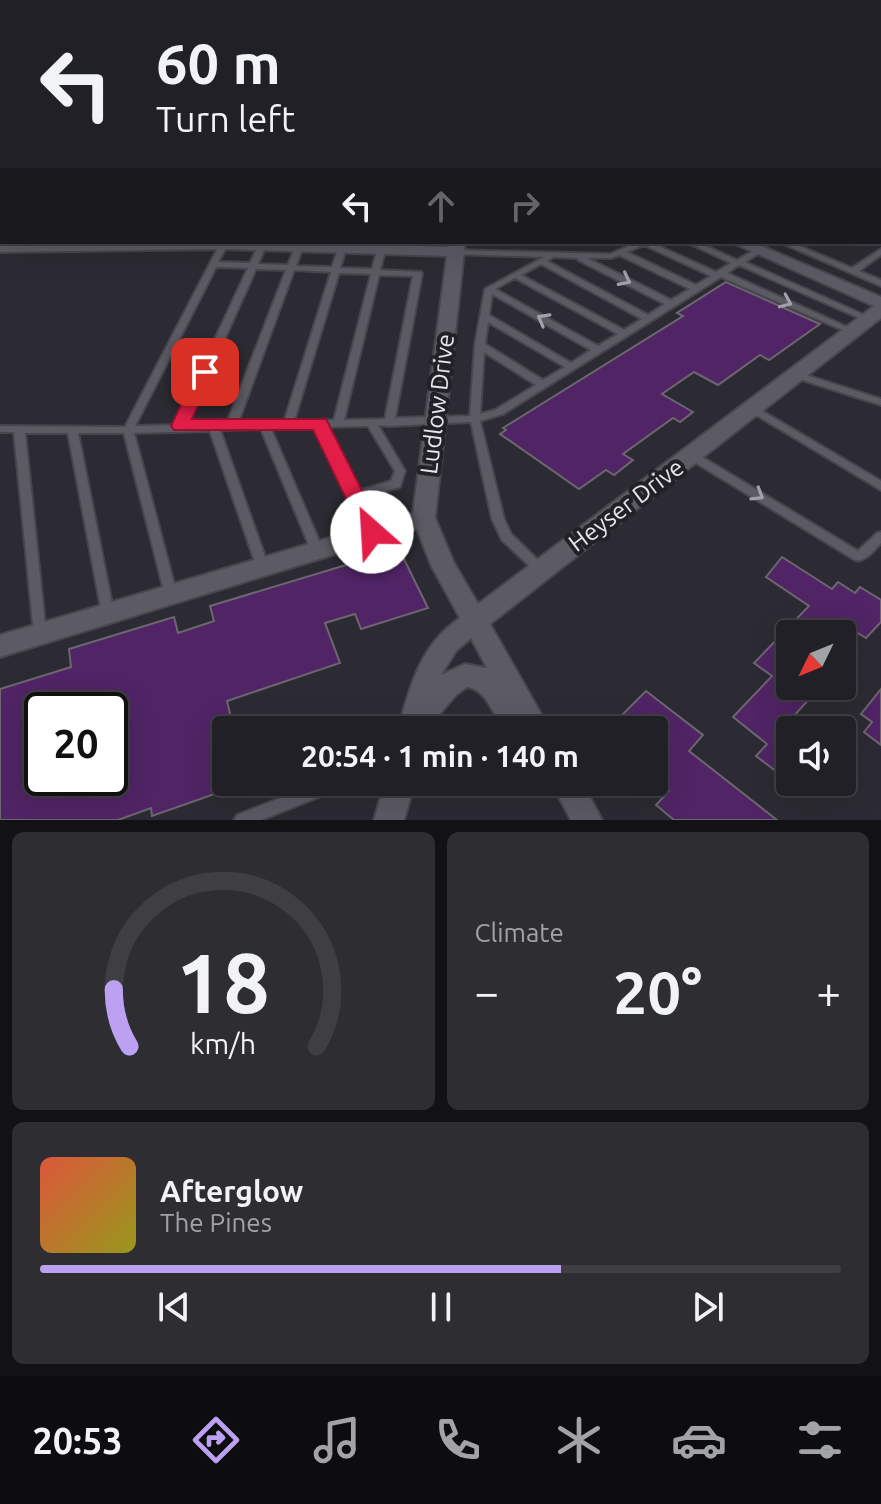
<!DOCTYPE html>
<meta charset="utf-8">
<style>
body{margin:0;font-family:Ubuntu,sans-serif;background:#2d2d32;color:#f1f3f6;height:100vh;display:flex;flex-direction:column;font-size:30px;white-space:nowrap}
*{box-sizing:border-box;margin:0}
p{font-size:26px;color:#a2a3a7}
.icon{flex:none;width:44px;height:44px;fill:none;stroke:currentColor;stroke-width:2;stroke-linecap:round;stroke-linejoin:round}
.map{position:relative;height:820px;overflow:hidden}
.sheet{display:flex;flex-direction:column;gap:12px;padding:12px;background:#121215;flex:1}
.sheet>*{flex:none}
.guide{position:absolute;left:0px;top:0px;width:882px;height:244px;box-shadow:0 8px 32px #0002,0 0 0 2px #3e3e43;background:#212026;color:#f1f3f6;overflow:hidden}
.needle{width:52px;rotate:227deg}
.controls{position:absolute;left:776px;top:620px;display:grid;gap:16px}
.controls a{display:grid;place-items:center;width:80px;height:80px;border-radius:8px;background:#212026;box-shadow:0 8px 32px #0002,0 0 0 2px #3e3e43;font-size:40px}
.speed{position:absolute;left:24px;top:692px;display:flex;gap:16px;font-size:40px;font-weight:700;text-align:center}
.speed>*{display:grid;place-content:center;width:104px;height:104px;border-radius:50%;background:#212026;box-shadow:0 8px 32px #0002,0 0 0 2px #3e3e43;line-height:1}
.speed .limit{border:4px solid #111;border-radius:12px;background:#fff;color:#111}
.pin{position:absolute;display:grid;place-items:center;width:68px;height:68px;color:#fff;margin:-34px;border-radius:16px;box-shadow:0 4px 12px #0006}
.me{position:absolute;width:88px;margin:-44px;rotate:334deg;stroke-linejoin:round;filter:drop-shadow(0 0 6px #0008)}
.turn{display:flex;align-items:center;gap:28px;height:168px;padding:0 24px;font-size:36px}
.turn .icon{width:104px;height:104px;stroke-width:2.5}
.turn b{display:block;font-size:56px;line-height:68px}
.lanes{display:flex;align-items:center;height:76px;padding:0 24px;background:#0003;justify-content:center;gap:40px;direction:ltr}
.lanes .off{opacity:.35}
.big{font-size:60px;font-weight:700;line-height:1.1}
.sheet .tile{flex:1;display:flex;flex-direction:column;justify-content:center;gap:12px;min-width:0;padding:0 28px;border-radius:12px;background:#2d2d32}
.sheet .dial{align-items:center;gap:0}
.dial svg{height:208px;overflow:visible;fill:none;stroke:#3e3e43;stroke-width:7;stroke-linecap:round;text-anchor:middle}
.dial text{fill:#f1f3f6;stroke:none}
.song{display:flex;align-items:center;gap:24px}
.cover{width:96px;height:96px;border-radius:12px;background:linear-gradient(135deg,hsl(10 70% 55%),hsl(60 70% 35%))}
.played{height:8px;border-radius:4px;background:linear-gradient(90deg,#bca0f2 65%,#3e3e43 65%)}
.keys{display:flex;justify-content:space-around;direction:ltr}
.heat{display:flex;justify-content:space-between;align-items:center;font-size:44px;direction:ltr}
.sheet .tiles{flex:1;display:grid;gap:12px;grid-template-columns:1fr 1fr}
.tile:last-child{grid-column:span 2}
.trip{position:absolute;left:212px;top:716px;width:456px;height:80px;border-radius:8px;background:#212026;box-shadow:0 8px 32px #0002,0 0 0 2px #3e3e43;font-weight:700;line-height:80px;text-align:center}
.menu{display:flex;height:128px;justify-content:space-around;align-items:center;background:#0d0d0f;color:#a2a3a7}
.menu .icon{width:56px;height:56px}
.menu .current{color:#bca0f2}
.menu b{font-size:36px;color:#f1f3f6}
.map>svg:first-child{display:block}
.building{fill:#502465;stroke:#6c676f;stroke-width:2;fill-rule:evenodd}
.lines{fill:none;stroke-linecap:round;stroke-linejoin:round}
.lane-casing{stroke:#47464c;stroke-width:4}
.street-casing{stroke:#47464c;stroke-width:4}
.secondary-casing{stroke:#47464c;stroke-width:4}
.lane{fill:#5c5a63;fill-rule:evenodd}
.street{fill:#5c5a63;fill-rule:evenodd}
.secondary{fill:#5c5a63;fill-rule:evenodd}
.oneway{stroke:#a2a0a8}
.route{fill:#e11d48;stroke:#92132f;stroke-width:2}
.labels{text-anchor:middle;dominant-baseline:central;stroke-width:8;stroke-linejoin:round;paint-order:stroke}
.street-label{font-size:24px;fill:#e8e7ec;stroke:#222128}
</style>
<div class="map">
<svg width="881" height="820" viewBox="0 0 881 820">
<rect width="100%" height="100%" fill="#2c2a32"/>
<!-- building -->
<path class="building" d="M 726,282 L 820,324 L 769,360 L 760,355 L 718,385 L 694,372 L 662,394 L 693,412 L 680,422 L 673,418 L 623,454 L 633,460 L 614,475 L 606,470 L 579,489 L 500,434 L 506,430 L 503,428 L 683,316 L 677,313 Z
M 399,549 L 428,608 L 361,629 L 355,614 L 325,623 L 340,663 L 227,701 L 234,730 L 226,730 L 226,790 L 152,816 L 151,808 L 118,820 L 0,820 L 0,689 L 71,667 L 69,649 L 174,617 L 178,633 L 214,621 L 210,606 ZM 42,710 L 110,710 L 110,778 L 42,778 Z
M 782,557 L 832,589 L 838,582 L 855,593 L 860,587 L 881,600 L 881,622 L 866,638 L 856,632 L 842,647 L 842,634 L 790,634 L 790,686 L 821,686 L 792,718 L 808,730 L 790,730 L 790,782 L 756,756 L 767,744 L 733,717 L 772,676 L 754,663 L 809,606 L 766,577 Z
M 881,689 L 881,745 L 864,732 L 872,722 L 861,714 Z
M 646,691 L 703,735 L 689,751 L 777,820 L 674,820 L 656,805 L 669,791 L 654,779 L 654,730 L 607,730 Z"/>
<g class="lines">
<defs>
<path id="lane" d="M 282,0 L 290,0 L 286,2 L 278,2 Z
M 543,0 L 547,0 L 548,2 L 544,2 Z
M 2,54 L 2,58 L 0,59 L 0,55 Z
M 2,65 L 2,69 L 0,70 L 0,66 Z
M 880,98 L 881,98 L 881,102 L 880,102 Z
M 0,122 L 2,122 L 2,126 L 0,126 Z
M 0,161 L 2,161 L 2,166 L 0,166 Z
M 0,183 L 2,183 L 2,188 L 0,188 Z
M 0,213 L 2,213 L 2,218 L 0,218 Z
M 880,216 L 881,216 L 881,220 L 880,220 Z
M 221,242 L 225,242 L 228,244 L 218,262 L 250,263 L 258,246 L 262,244 L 266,246 L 258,264 L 288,265 L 295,247 L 299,245 L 303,247 L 296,266 L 332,267 L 338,249 L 342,247 L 346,249 L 340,268 L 372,269 L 377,251 L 381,249 L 385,251 L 380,270 L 421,272 L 422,274 L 395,418 L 470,416 L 475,345 L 485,289 L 544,257 L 453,254 L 452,252 L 456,250 L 610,254 L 638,242 L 650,242 L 716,272 L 731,263 L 686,242 L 697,242 L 737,260 L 758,248 L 762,250 L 761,252 L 745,262 L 873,319 L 872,321 L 866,321 L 739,265 L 727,273 L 856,331 L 855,333 L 849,333 L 721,277 L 503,414 L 480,421 L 504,519 L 511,534 L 545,567 L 547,570 L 545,573 L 541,575 L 537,573 L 502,540 L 492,519 L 471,422 L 389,426 L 378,425 L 405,471 L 400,487 L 361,498 L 378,532 L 376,535 L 372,536 L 368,535 L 366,532 L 316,427 L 271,429 L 323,550 L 321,553 L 317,554 L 313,553 L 311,550 L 261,429 L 220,430 L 268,565 L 266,568 L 262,570 L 258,568 L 256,565 L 210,431 L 134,433 L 177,595 L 175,598 L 171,600 L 167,598 L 165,595 L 124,433 L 78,433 L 114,614 L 112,618 L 108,619 L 104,618 L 102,614 L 68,433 L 25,433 L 46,634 L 45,638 L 40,639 L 35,638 L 34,634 L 14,432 L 0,432 L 0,426 L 125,427 ZM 644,245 L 711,276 L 696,285 L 627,252 ZM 621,255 L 621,256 L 690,289 L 671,300 L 587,258 L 611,258 ZM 554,257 L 577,258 L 578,260 L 665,304 L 648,315 L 547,261 ZM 541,264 L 642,319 L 624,330 L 521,275 ZM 216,267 L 248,268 L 175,425 L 135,426 ZM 256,269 L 286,270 L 227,423 L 217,424 L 213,422 L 208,424 L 186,425 ZM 294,270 L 331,272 L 284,422 L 268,422 L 264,421 L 260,422 L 238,423 ZM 339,273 L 371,274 L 334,420 L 294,421 ZM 379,275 L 413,276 L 385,419 L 344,420 ZM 515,278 L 618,334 L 598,346 L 495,289 ZM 492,294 L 591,350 L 571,363 L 489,315 ZM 488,322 L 565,367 L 543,380 L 485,344 ZM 484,352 L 536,385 L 495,410 L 480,414 ZM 368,426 L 395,471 L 391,481 L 358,491 L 326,427 Z
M 779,242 L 790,242 L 852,268 L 881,249 L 881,255 L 859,271 L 881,280 L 881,286 Z
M 796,372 L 881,399 L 881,405 L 793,377 L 791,375 Z
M 752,405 L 881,481 L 881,490 L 748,410 L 747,408 Z
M 692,451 L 858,551 L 877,533 L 881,532 L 881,543 C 874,550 865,563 855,560 L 688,458 L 687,455 L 688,452 Z
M 321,782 L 346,782 L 344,787 L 261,820 L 234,820 L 237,815 Z"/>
<path id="street" d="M 122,0 L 134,0 L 136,2 L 124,2 Z
M 0,6 L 2,6 L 2,12 L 0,12 Z
M 880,69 L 881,69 L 881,75 L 880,75 Z
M 880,130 L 881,130 L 881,138 L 880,138 Z
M 0,141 L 2,141 L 2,149 L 0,149 Z
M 0,242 L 303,242 L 449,247 L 449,242 L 465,242 L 435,518 L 454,563 L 478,604 L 874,306 L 731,242 L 752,242 L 881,297 L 881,318 L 490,624 L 550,730 L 503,730 C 494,715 486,689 467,687 L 456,695 L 426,730 L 398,730 C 410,686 420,645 460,618 L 431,565 L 417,529 L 0,657 L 0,635 L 413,513 L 447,256 L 224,249 L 0,252 ZM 471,638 L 487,668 L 465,664 L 441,675 L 456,651 Z
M 385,782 L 415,782 L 404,820 L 374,820 Z
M 551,782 L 582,782 L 602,820 L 571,820 Z"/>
<path id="secondary" d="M 313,0 L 329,0 L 331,2 L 315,2 Z
M 352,0 L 370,0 L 350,2 Z
M 880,23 L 881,23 L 881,31 L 880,31 Z
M 880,200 L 881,200 L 881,211 L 880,211 Z"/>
</defs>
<!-- lane casing -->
<use href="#lane" class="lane-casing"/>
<!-- street casing -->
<use href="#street" class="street-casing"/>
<!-- secondary casing -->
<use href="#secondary" class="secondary-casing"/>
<!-- lane -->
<use href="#lane" class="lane"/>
<!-- street -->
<use href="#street" class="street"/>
<!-- secondary -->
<use href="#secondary" class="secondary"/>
</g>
<!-- one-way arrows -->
<defs><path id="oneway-chevron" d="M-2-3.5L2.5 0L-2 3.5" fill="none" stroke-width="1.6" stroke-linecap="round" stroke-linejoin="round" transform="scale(2)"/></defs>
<g class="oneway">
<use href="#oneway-chevron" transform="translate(625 280) rotate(27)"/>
<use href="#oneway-chevron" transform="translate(786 302) rotate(24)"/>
<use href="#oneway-chevron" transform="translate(543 319) rotate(-151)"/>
<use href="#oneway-chevron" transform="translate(758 495) rotate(31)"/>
</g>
<!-- route -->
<path class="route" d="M 205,367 L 213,372 L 192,419 L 326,419 L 383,532 L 379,538 L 365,538 L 313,430 L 174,430 L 171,426 L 196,372 Z"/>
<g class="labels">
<!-- street labels -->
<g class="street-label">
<text transform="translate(437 404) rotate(-83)">Ludlow Drive</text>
<text transform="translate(626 505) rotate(-37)">Heyser Drive</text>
</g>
</g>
</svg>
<div class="controls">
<a><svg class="needle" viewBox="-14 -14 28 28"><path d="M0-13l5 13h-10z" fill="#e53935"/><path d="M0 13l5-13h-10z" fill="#a2a3a7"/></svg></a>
<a><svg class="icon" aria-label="sound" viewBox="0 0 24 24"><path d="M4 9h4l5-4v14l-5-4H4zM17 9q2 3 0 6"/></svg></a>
</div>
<div class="speed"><div class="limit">20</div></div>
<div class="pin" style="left:205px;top:372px;background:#d93025"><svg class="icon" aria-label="arrive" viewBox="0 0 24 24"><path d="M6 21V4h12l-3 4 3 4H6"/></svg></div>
<svg class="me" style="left:372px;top:532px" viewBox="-20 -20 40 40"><circle r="19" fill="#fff"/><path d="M0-13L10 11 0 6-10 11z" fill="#e11d48"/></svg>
<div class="trip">20:54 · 1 min · 140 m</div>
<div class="guide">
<div class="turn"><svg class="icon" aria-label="left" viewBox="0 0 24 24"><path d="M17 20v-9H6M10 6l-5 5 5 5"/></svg><div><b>60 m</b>Turn left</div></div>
<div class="lanes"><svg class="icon" aria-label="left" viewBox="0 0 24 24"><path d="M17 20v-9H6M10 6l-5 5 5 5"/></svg><svg class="icon off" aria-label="ahead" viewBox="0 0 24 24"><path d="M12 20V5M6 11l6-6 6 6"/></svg><svg class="icon off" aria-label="right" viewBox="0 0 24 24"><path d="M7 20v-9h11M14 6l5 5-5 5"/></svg></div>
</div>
</div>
<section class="sheet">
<div class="tiles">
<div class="tile dial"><svg viewBox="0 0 100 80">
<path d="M14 69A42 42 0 1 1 86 69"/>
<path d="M14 69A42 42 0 0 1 8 47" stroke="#bca0f2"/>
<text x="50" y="56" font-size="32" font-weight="700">18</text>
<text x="50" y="72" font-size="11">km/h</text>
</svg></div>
<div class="tile"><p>Climate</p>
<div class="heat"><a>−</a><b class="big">20°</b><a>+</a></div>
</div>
<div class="tile">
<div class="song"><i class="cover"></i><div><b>Afterglow</b><p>The Pines</p></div></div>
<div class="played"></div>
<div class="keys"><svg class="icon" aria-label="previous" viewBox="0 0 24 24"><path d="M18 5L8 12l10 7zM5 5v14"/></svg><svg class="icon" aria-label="pause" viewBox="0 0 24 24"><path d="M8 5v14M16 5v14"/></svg><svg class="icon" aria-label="next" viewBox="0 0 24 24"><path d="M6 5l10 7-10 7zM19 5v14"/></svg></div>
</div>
</div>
</section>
<nav class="menu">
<b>20:53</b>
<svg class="icon current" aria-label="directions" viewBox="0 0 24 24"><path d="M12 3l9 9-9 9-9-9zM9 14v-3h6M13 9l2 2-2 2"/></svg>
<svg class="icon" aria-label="music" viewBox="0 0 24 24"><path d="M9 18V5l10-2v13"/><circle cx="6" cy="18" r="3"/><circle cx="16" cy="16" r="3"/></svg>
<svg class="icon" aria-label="phone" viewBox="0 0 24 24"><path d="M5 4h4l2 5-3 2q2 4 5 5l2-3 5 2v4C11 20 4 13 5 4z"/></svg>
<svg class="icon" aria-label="climate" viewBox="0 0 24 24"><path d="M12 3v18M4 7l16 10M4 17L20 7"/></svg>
<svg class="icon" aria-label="car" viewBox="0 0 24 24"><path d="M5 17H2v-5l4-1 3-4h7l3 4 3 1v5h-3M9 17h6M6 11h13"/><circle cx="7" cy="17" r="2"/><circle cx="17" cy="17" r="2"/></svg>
<svg class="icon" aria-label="filters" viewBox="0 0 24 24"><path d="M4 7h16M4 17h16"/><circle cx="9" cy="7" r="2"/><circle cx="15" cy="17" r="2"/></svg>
</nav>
